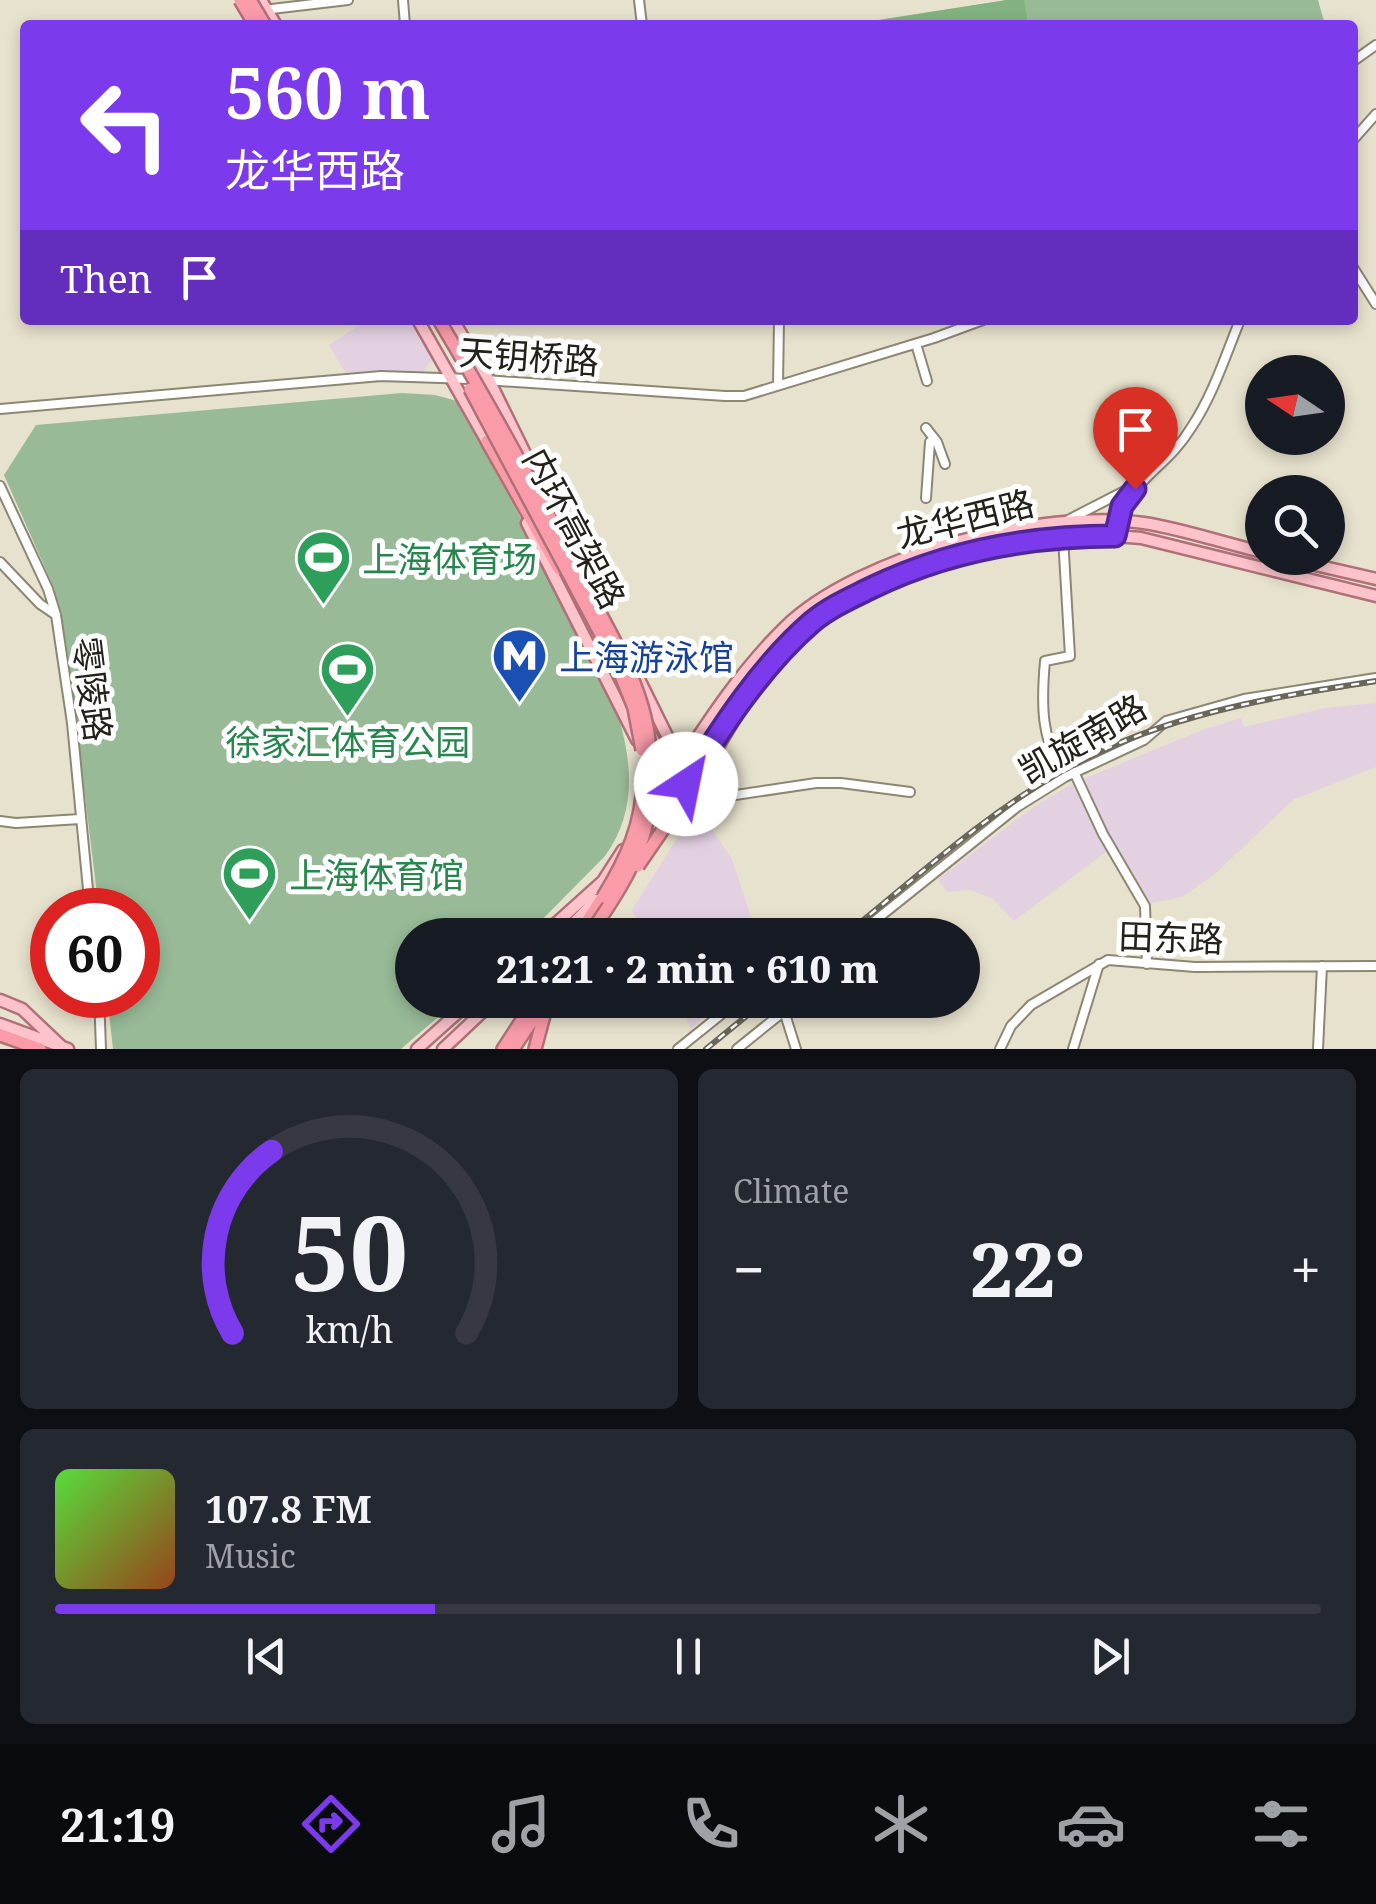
<!DOCTYPE html>
<meta charset="utf-8">
<style>
body{margin:0;font-family:"Noto Serif","Noto Sans SC",serif;background:#242831;color:#f1f3f6;height:100vh;display:flex;flex-direction:column;font-size:38px;white-space:nowrap}
*{box-sizing:border-box;margin:0}
p{font-size:32px;color:#9ea1a6}
.icon{flex:none;width:55px;height:55px;fill:none;stroke:currentColor;stroke-width:2;stroke-linecap:round;stroke-linejoin:round}
.map{position:relative;height:1049px;overflow:hidden}
.panel{display:flex;flex-direction:column;gap:20px;padding:20px;background:#0d0f14;flex:1}
.panel>*{flex:none}
.top-card{position:absolute;left:20px;top:20px;width:1338px;height:305px;border-radius:10px;box-shadow:0 5px 15px #0003;background:#7c3aed;color:#fff;overflow:hidden}
.needle{width:65px;rotate:283deg}
.buttons{position:absolute;left:1245px;top:355px;display:grid;gap:20px}
.buttons a{display:grid;place-items:center;width:100px;height:100px;border-radius:50%;background:#171b24;box-shadow:0 5px 15px #0003;font-size:50px}
.speed{position:absolute;left:30px;top:888px;display:flex;gap:20px;font-size:50px;font-weight:700;text-align:center}
.speed>*{display:grid;place-content:center;width:130px;height:130px;border-radius:50%;background:#171b24;box-shadow:0 5px 15px #0003;line-height:1}
.speed .limit{border:15px solid #d22;background:#fff;color:#111}
.pin{position:absolute;display:grid;place-items:center;width:85px;height:85px;color:#fff;margin:-102px -42px;border-radius:50% 50% 50% 0;rotate:-45deg;box-shadow:0 0 10px #0007}
.pin .icon{rotate:45deg}
.me{position:absolute;width:110px;margin:-55px;rotate:34deg;stroke-linejoin:round;filter:drop-shadow(0 0 8px #0008)}
.turn{display:flex;align-items:center;gap:35px;height:210px;padding:0 40px;font-size:45px}
.turn .icon{width:130px;height:130px;stroke-width:2.5}
.turn b{display:block;font-size:70px;line-height:85px}
.then{display:flex;align-items:center;height:95px;padding:0 40px;background:#0003;gap:20px;font-size:38px}
.big{font-size:75px;font-weight:800;line-height:1.1}
.panel .tile{flex:1;display:flex;flex-direction:column;justify-content:center;gap:15px;min-width:0;padding:0 35px;border-radius:15px;background:#242831}
.panel .dial{align-items:center;gap:0}
.dial svg{height:260px;overflow:visible;fill:none;stroke:#363941;stroke-width:7;stroke-linecap:round;text-anchor:middle}
.dial text{fill:#f1f3f6;stroke:none}
.song{display:flex;align-items:center;gap:30px}
.cover{width:120px;height:120px;border-radius:15px;background:linear-gradient(135deg,hsl(110 70% 55%),hsl(20 70% 35%))}
.played{height:10px;border-radius:5px;background:linear-gradient(90deg,#7c3aed 30%,#363941 30%)}
.keys{display:flex;justify-content:space-around;direction:ltr}
.heat{display:flex;justify-content:space-between;align-items:center;font-size:55px;direction:ltr}
.panel .tiles{flex:1;display:grid;gap:20px;grid-template-columns:1fr 1fr}
.tile:last-child{grid-column:span 2}
.trip{position:absolute;left:395px;top:918px;width:585px;height:100px;border-radius:50px;background:#171b24;box-shadow:0 5px 15px #0003;font-weight:800;line-height:100px;text-align:center}
.dock{display:flex;height:160px;justify-content:space-around;align-items:center;background:#090b0e;color:#9ea1a6}
.dock .icon{width:70px;height:70px}
.dock .current{color:#7c3aed}
.dock b{font-size:45px;color:#f1f3f6}
.map>svg:first-child{display:block}
.commercial{fill:#e3d1e2}
.green{fill:#98ba97}
.forest{fill:#81b27f}
.lines{fill:none;stroke-linecap:round;stroke-linejoin:round}
.minor-casing{stroke:#8c8774;stroke-width:12}
.major-casing{stroke:#af7177;stroke-width:15}
.highway-casing{stroke:#af7177;stroke-width:16}
.minor{stroke:#fff;stroke-width:8}
.major{stroke:#fcc3cb;stroke-width:10}
.highway{stroke:#fa9ba9;stroke-width:11}
.rail-casing{stroke:#69665a;stroke-width:6}
.rail{stroke:#fff;stroke-width:2.5;stroke-dasharray:8;stroke-linecap:butt}
.highway-bridge-casing{stroke:#af7177;stroke-width:16;stroke-linecap:butt}
.highway-bridge{stroke:#fa9ba9;stroke-width:11}
.route-casing{stroke:#51269a;stroke-width:25}
.route{stroke:#7c3aed;stroke-width:18}
.labels{text-anchor:middle;dominant-baseline:central;stroke-width:10;stroke-linejoin:round;paint-order:stroke}
.street-label{font-size:35px;fill:#23221a;stroke:#fff}
.leisure-label{font-size:35px;fill:#27864d;stroke:#fff;text-anchor:start}
.transit-label{font-size:35px;fill:#164399;stroke:#fff;text-anchor:start}
</style>
<div class="map">
<svg width="1376" height="1049" viewBox="0 0 1376 1049">
<rect width="100%" height="100%" fill="#e7e2cd"/>
<!-- commercial -->
<path class="commercial" d="M 367,320 L 414,320 L 427,343 L 432,359 L 424,371 L 345,372 L 329,345 Z
M 1376,703 L 1376,767 L 1293,800 L 1215,874 L 1182,897 L 1151,903 L 1109,834 L 1083,779 L 1202,730 L 1241,718 L 1244,727 L 1325,708 Z
M 1072,784 L 1106,852 L 1014,921 L 993,899 L 970,890 L 947,892 L 938,879 L 1032,808 Z
M 686,824 L 712,830 L 732,859 L 757,935 L 644,935 L 632,910 Z
M 677,1000 L 724,1000 L 691,1028 Z"/>
<!-- green -->
<path class="green" d="M 1007,0 L 1318,0 L 1325,25 L 845,25 Z
M 402,393 L 435,395 L 457,401 L 535,544 L 620,722 C 633,769 635,815 605,856 L 527,935 L 412,935 L 412,1000 L 458,1000 L 401,1049 L 113,1049 L 107,995 L 138,995 L 138,910 L 99,910 L 66,642 L 54,588 L 4,475 L 36,425 Z
M 1134,401 L 1135,429 L 1107,430 L 1106,402 Z"/>
<!-- forest -->
<path class="forest" d="M 1007,0 L 1024,0 L 1028,25 L 1002,25 L 1001,22 L 977,21 L 955,25 L 867,25 L 875,21 Z"/>
<g class="lines">
<defs>
<path id="minor" d="M 403,0 L 405,25
M 639,0 L 642,25
M 263,10 L 348,0
M 1352,62 L 1376,45
M 1352,141 L 1376,114
M 1352,266 L 1376,304
M 916,344 L 927,381
M 778,385 L 779,320
M 0,409 L 381,376 L 470,379 L 725,396 L 744,396 L 934,338 L 983,320
M 926,428 L 937,442 L 945,464
M 0,486 L 48,589 L 56,615 L 72,723 L 90,910
M 926,498 L 930,442
M 1068,520 L 1136,485
M 932,533 L 948,544
M 1115,535 C 1123,482 1165,471 1191,428 C 1213,395 1225,357 1240,320
M 1063,537 L 1070,656 L 1045,661 C 1041,705 1041,740 1065,777
M 0,562 L 40,604 L 56,615
M 1074,772 L 1103,834 L 1145,906 L 1147,964
M 690,785 L 710,796 L 729,796 L 816,783 L 841,783 L 910,792
M 0,821 L 16,823 L 80,819
M 857,935 L 1017,807 L 1065,777 L 1144,740 L 1166,721 L 1244,699 L 1376,678
M 99,995 L 101,1049
M 784,1011 L 796,1049
M 678,1049 L 739,1000
M 737,1049 L 798,1000
M 1000,1049 L 1011,1026 L 1031,1005 L 1108,960 L 1195,967 L 1376,966
M 1073,1049 L 1099,964
M 1318,1049 L 1322,966"/>
<path id="major" d="M 261,0 L 276,25
M 418,320 L 489,445
M 453,320 L 489,380 L 570,545
M 527,523 L 637,740
M 1285,558 L 1376,579
M 633,667 L 676,754 L 676,770
M 751,689 C 770,665 790,640 813,621 C 831,607 852,597 873,587 C 955,548 1051,529 1141,538 L 1376,596
M 649,731 L 664,759 L 676,771
M 649,811 C 692,747 730,681 785,627 C 859,555 1043,508 1144,523 C 1183,529 1223,543 1262,552
M 642,845 L 724,727
M 543,935 L 603,881 L 623,850
M 562,935 L 596,900
M 0,1000 L 22,1009 L 61,1046
M 0,1024 L 68,1049
M 417,1049 L 472,1000
M 443,1049 L 495,1000"/>
<path id="highway" d="M 487,441 L 559,569
M 705,768 L 754,685
M 578,935 L 603,897
M 0,1035 L 40,1049
M 503,1049 L 535,1000
M 513,1049 L 546,1000
M 535,1049 L 546,1008"/>
</defs>
<!-- minor casing -->
<use href="#minor" class="minor-casing"/>
<!-- major casing -->
<use href="#major" class="major-casing"/>
<!-- highway casing -->
<use href="#highway" class="highway-casing"/>
<!-- minor -->
<use href="#minor" class="minor"/>
<!-- major -->
<use href="#major" class="major"/>
<!-- highway -->
<use href="#highway" class="highway"/>
<defs>
<path id="rail" d="M 845,935 C 916,878 984,815 1064,770 C 1162,715 1266,698 1376,681
M 706,1049 L 766,1000"/>
</defs>
<!-- rail casing -->
<use href="#rail" class="rail-casing"/>
<!-- rail -->
<use href="#rail" class="rail"/>
<defs>
<path id="highway-bridge" d="M 240,0 L 255,25
M 250,0 L 265,25
M 439,320 C 490,405 538,493 583,581 C 604,622 629,662 642,706 C 651,736 653,773 650,805 C 644,854 617,895 589,935
M 470,389 L 616,663 L 634,708 L 642,750
M 638,866 L 705,768
M 603,897 C 626,860 643,823 643,778"/>
</defs>
<!-- highway-bridge casing -->
<use href="#highway-bridge" class="highway-bridge-casing"/>
<!-- highway-bridge -->
<use href="#highway-bridge" class="highway-bridge"/>
</g>
<g class="lines">
<defs>
<path id="route" d="M 686,784 C 722,727 761,666 812,622 C 830,607 851,598 871,588 C 947,551 1031,536 1115,536 L 1122,506 L 1135,489"/>
</defs>
<!-- route casing -->
<use href="#route" class="route-casing"/>
<!-- route -->
<use href="#route" class="route"/>
</g>
<!-- icons -->
<defs>
<symbol id="stadium-pin" viewBox="-11 -11 22 30"><path d="M0 17L-7.5 6A9.5 9.5 0 1 1 7.5 6Z" fill="#2e9e5b" stroke="#fff"/><path d="M0-5a6.5 5 0 1 0 0 10a6.5 5 0 1 0 0-10ZM-3.5-1.8h7v3.6h-7Z" fill="#fff"/></symbol>
<symbol id="metro-pin" viewBox="-11 -11 22 30"><path d="M0 17L-7.5 6A9.5 9.5 0 1 1 7.5 6Z" fill="#1a4fb4" stroke="#fff"/><path d="M-5.5 5V-5H-3L0 0L3-5H5.5V5H3V-.5L0 4L-3-.5V5Z" fill="#fff"/></symbol>
</defs>
<g fill-rule="evenodd">
<use href="#stadium-pin" x="292" y="526" width="63" height="86"/>
<use href="#metro-pin" x="488" y="624" width="63" height="86"/>
<use href="#stadium-pin" x="316" y="638" width="63" height="86"/>
<use href="#stadium-pin" x="218" y="842" width="63" height="86"/>
</g>
<g class="labels">
<!-- street labels -->
<g class="street-label">
<text transform="translate(529 356) rotate(4)">天钥桥路</text>
<text transform="translate(965 518) rotate(-14)">龙华西路</text>
<text transform="translate(575 528) rotate(62)">内环高架路</text>
<text transform="translate(93 689) rotate(83)">零陵路</text>
<text transform="translate(1082 738) rotate(-30)">凯旋南路</text>
<text transform="translate(1171 937) rotate(2)">田东路</text>
</g>
<!-- leisure labels -->
<g class="leisure-label">
<text x="362" y="558">上海体育场</text>
<text x="348" y="741" text-anchor="middle">徐家汇体育公园</text>
<text x="289" y="874">上海体育馆</text>
</g>
<!-- transit labels -->
<g class="transit-label">
<text x="559" y="656">上海游泳馆</text>
</g>
</g>
</svg>
<div class="buttons">
<a><svg class="needle" viewBox="-14 -14 28 28"><path d="M0-13l5 13h-10z" fill="#e53935"/><path d="M0 13l5-13h-10z" fill="#9ea1a6"/></svg></a>
<a><svg class="icon" aria-label="search" viewBox="0 0 24 24"><circle cx="10" cy="10" r="6"/><path d="M15 15l6 6"/></svg></a>
</div>
<div class="speed"><div class="limit">60</div></div>
<div class="pin" style="left:1135px;top:489px;background:#d93025"><svg class="icon" aria-label="arrive" viewBox="0 0 24 24"><path d="M6 21V4h12l-3 4 3 4H6"/></svg></div>
<svg class="me" style="left:686px;top:784px" viewBox="-20 -20 40 40"><circle r="19" fill="#fff"/><path d="M0-13L10 11 0 6-10 11z" fill="#7c3aed"/></svg>
<div class="trip">21:21 · 2 min · 610 m</div>
<div class="top-card">
<div class="turn"><svg class="icon" aria-label="left" viewBox="0 0 24 24"><path d="M17 20v-9H6M10 6l-5 5 5 5"/></svg><div><b>560 m</b>龙华西路</div></div>
<div class="then">Then<svg class="icon" aria-label="arrive" viewBox="0 0 24 24"><path d="M6 21V4h12l-3 4 3 4H6"/></svg></div>
</div>
</div>
<section class="panel">
<div class="tiles">
<div class="tile dial"><svg viewBox="0 0 100 80">
<path d="M14 69A42 42 0 1 1 86 69"/>
<path d="M14 69A42 42 0 0 1 26 13" stroke="#7c3aed"/>
<text x="50" y="56" font-size="32" font-weight="700">50</text>
<text x="50" y="72" font-size="11">km/h</text>
</svg></div>
<div class="tile"><p>Climate</p>
<div class="heat"><a>−</a><b class="big">22°</b><a>+</a></div>
</div>
<div class="tile">
<div class="song"><i class="cover"></i><div><b>107.8 FM</b><p>Music</p></div></div>
<div class="played"></div>
<div class="keys"><svg class="icon" aria-label="previous" viewBox="0 0 24 24"><path d="M18 5L8 12l10 7zM5 5v14"/></svg><svg class="icon" aria-label="pause" viewBox="0 0 24 24"><path d="M8 5v14M16 5v14"/></svg><svg class="icon" aria-label="next" viewBox="0 0 24 24"><path d="M6 5l10 7-10 7zM19 5v14"/></svg></div>
</div>
</div>
</section>
<nav class="dock">
<b>21:19</b>
<svg class="icon current" aria-label="directions" viewBox="0 0 24 24"><path d="M12 3l9 9-9 9-9-9zM9 14v-3h6M13 9l2 2-2 2"/></svg>
<svg class="icon" aria-label="music" viewBox="0 0 24 24"><path d="M9 18V5l10-2v13"/><circle cx="6" cy="18" r="3"/><circle cx="16" cy="16" r="3"/></svg>
<svg class="icon" aria-label="phone" viewBox="0 0 24 24"><path d="M5 4h4l2 5-3 2q2 4 5 5l2-3 5 2v4C11 20 4 13 5 4z"/></svg>
<svg class="icon" aria-label="climate" viewBox="0 0 24 24"><path d="M12 3v18M4 7l16 10M4 17L20 7"/></svg>
<svg class="icon" aria-label="car" viewBox="0 0 24 24"><path d="M5 17H2v-5l4-1 3-4h7l3 4 3 1v5h-3M9 17h6M6 11h13"/><circle cx="7" cy="17" r="2"/><circle cx="17" cy="17" r="2"/></svg>
<svg class="icon" aria-label="filters" viewBox="0 0 24 24"><path d="M4 7h16M4 17h16"/><circle cx="9" cy="7" r="2"/><circle cx="15" cy="17" r="2"/></svg>
</nav>
